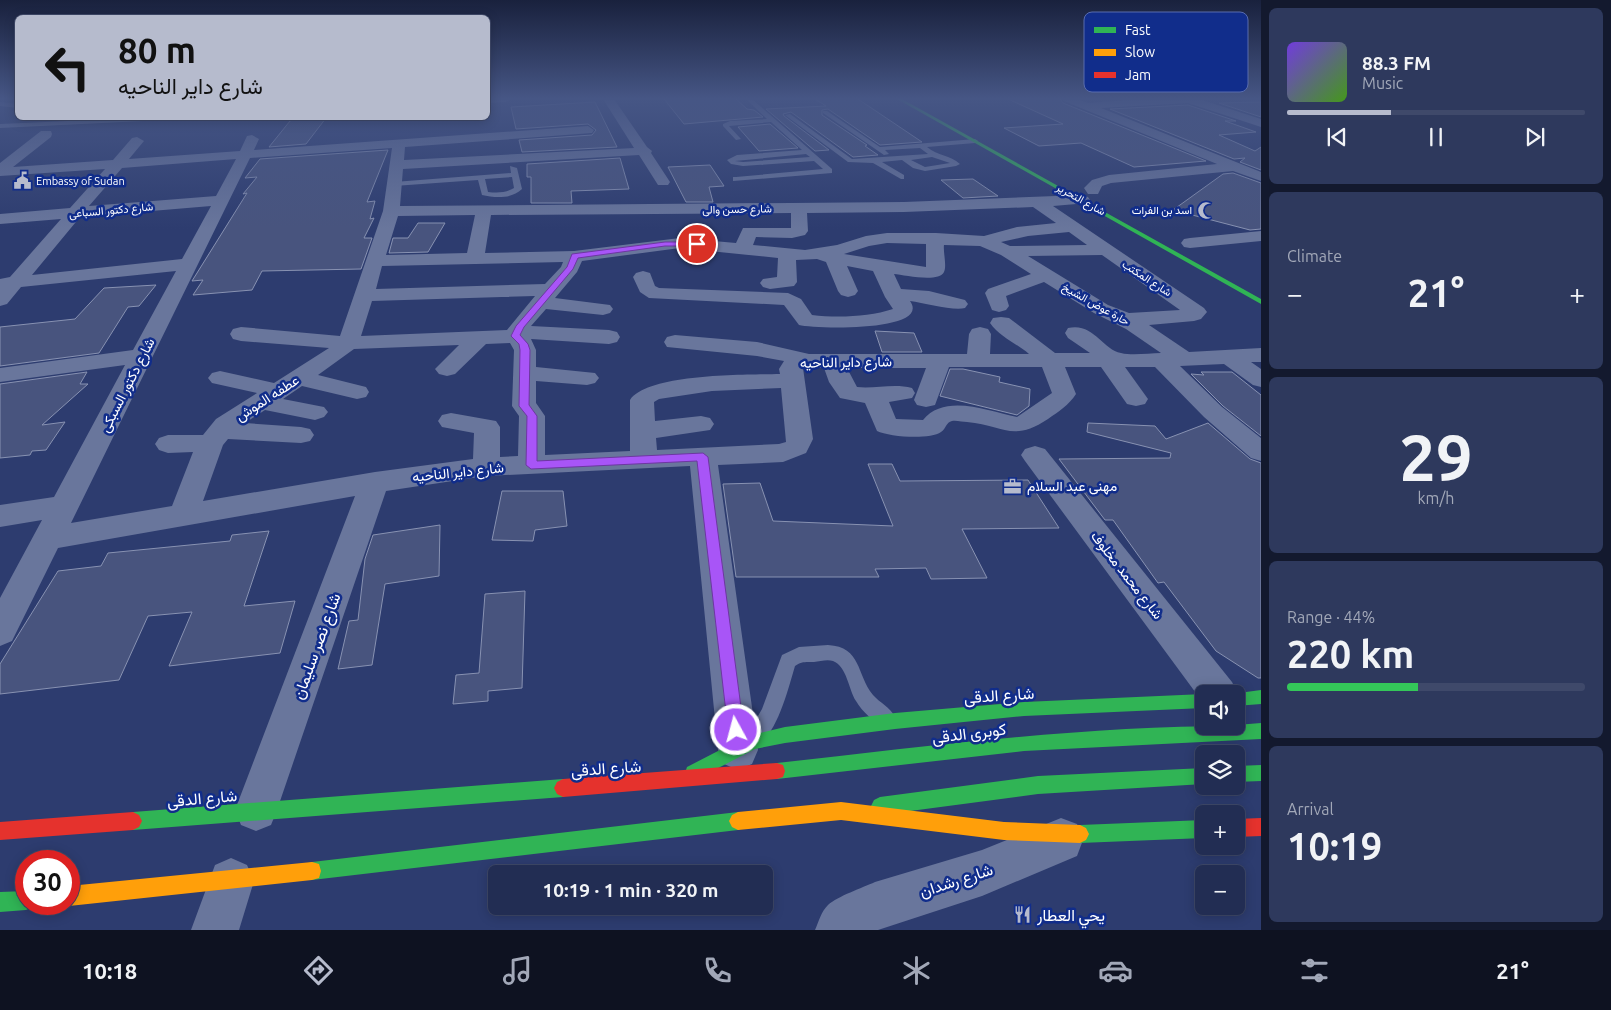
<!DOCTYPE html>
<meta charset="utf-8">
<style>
body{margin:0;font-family:Ubuntu,Vazirmatn,sans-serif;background:#2e395d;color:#f1f3f6;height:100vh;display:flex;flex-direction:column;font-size:19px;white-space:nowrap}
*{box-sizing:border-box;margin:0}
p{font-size:16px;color:#a2a8b8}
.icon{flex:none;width:28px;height:28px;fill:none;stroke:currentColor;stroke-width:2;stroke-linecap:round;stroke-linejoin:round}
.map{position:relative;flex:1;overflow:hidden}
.drawer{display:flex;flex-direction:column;gap:8px;padding:8px;background:#13192e;width:350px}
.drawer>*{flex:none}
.guide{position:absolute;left:15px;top:15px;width:475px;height:105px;border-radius:8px;box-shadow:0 2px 12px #0003,0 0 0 1px #3f496a;background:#b6bbcd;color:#111;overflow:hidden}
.controls{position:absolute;left:1195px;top:685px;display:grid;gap:10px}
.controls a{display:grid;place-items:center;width:50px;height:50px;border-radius:8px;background:#222d53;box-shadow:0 2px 12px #0003,0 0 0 1px #3f496a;font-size:25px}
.speed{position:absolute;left:15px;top:850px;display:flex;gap:10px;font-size:25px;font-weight:700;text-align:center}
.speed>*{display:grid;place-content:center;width:65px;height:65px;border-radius:50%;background:#222d53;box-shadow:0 2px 12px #0003,0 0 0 1px #3f496a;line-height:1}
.speed .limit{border:8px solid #d22;background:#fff;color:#111}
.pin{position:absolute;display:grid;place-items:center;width:42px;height:42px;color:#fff;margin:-21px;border:2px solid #fff;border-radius:50%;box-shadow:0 1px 5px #0007}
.me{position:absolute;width:55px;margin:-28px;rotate:353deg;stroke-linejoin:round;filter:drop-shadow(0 0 4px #0008)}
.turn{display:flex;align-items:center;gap:18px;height:105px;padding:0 20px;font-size:22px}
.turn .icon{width:65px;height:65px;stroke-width:2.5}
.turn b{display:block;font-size:35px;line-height:42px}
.big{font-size:38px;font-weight:700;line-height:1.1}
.drawer .widget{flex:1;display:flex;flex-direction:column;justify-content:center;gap:8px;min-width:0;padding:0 18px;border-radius:8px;background:#2e395d}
.drawer .dial{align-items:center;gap:0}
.dial b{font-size:65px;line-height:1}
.song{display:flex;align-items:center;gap:15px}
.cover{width:60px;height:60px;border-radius:8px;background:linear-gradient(135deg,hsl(260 70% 55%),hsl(100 70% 35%))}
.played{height:5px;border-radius:2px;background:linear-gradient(90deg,#b6bbcd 35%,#3f496a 35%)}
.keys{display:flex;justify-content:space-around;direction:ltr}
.heat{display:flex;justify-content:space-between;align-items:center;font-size:28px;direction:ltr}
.charge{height:8px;border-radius:4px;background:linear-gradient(90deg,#34c759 44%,#3f496a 0)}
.trip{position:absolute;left:488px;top:865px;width:285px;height:50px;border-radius:8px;background:#222d53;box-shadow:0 2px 12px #0003,0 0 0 1px #3f496a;font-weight:700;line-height:50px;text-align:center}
.dock{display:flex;height:80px;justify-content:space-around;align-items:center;background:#0e1221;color:#a2a8b8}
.dock .icon{width:35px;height:35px}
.dock .selected{color:#b6bbcd}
.dock b{font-size:22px;color:#f1f3f6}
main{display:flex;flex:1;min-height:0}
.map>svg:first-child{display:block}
.building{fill:#48547e;stroke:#8892b2}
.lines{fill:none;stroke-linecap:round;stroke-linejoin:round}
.lane{fill:#69769c;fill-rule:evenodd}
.street{fill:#69769c;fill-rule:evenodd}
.fast{fill:#30b455;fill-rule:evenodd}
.slow{fill:#ff9f0a;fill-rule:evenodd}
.jam{fill:#e5322d;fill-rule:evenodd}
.route{fill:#a855f7;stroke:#6d37a1}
.labels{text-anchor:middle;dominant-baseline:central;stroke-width:5;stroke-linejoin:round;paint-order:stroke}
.far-poi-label{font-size:11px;fill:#fff;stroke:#112d8b;text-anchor:start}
.far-street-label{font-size:11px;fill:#fff;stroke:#112d8b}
.street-label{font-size:14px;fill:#fff;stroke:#112d8b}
.poi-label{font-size:14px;fill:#fff;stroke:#112d8b;text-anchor:start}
.near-street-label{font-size:16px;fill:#fff;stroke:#112d8b}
.near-poi-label{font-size:16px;fill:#fff;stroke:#112d8b;text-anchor:start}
.key{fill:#112d8b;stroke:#586cae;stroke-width:1}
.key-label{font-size:14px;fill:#fff}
</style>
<main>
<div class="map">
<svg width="1261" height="930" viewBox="0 0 1261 930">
<rect width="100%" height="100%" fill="#2d3c6f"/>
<!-- building -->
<path class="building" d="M 664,99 L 736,99 L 747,109 L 754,110 L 763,117 L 684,124 Z
M 815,99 L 858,99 L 922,142 L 880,145 L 828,109 L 822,110 L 822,115 L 867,145 L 865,146 L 878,155 L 853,157 L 791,112 L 783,114 L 784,116 L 829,150 L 815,151 L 766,109 L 826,106 Z
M 1008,99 L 1060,99 L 1063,103 L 1206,161 L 1134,167 L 1081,143 L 1039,146 L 1004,128 L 1063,124 Z
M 595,102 L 617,147 L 522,152 L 519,140 L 592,135 L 596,130 L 588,124 L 516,129 L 511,107 Z
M 1261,102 L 1261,117 L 1219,103 Z
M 1188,105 L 1236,121 L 1225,121 L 1256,132 L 1219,135 L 1255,151 L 1261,147 L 1261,170 L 1240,162 L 1245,158 L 1234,159 L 1110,109 Z
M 296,118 L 326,118 L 306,144 L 269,147 L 290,121 Z
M 770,124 L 798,148 L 759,151 L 738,127 Z
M 388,150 L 367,202 L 375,201 L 370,219 L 374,218 L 364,238 L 372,238 L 361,269 L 262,271 L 252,290 L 193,295 L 203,280 L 192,281 L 247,193 L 243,194 L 257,177 L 245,178 L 260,159 Z
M 620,158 L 629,189 L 571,191 L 572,203 L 531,203 L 531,177 L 527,177 L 527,164 Z
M 710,165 L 724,186 L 709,187 L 713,202 L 686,202 L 668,167 Z
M 1233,173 L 1261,183 L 1261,229 L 1250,230 L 1173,210 L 1223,174 Z
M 973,179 L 998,196 L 963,198 L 941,180 Z
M 418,223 L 445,223 L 428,252 L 389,253 L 393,238 L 408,238 Z
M 156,285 L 139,306 L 128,307 L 99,353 L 0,366 L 0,327 L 75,319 L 104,288 Z
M 875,331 L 914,333 L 922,352 L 882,352 Z
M 950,369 L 963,369 L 1000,377 L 999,382 L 1030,389 L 1029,406 L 1017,415 L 940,396 Z
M 87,372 L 80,384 L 88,384 L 42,425 L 65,422 L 46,450 L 32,451 L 30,455 L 0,458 L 0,384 Z
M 1201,372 L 1232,372 L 1261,395 L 1261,436 L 1223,406 L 1191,374 L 1204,375 Z
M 1088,423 L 1155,426 L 1166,439 L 1208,423 L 1250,459 L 1261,463 L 1261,678 L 1258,678 L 1216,651 L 1164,582 L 1158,583 L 1113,520 L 1105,520 L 1059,459 L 1170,458 L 1171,453 L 1087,432 Z
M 868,464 L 892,464 L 900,481 L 1028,480 L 1059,528 L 962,529 L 987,578 L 931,579 L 926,568 L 875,569 L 879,577 L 736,577 L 723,484 L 760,483 L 773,521 L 893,526 Z
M 502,491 L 563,491 L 567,526 L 535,530 L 533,541 L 492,540 Z
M 440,525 L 439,576 L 385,584 L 372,665 L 338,669 L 349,621 L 358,620 L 365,559 L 373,535 Z
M 269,531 L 244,606 L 295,601 L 280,653 L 169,666 L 192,612 L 148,616 L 119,680 L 0,694 L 0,664 L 58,571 L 101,566 L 108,553 L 230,541 L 232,535 Z
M 525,591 L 522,688 L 488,691 L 488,701 L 453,704 L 456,675 L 479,673 L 485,594 Z"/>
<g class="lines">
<!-- lane -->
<path class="lane" d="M 746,99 L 752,99 L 832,169 L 832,173 L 733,181 L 733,177 L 736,177 L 823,169 L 814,161 L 743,166 L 731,164 L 727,160 L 737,155 L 802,150 L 771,122 L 729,126 L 741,139 L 736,140 L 723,126 L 723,124 L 730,121 L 767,119 ZM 806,154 L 810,157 L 743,162 L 735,161 Z
M 0,102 L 18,104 L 18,108 L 0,106 Z
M 823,111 L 827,111 L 880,147 L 975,139 L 978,141 L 975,143 L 927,147 C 938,156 950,155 960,164 L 956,166 L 925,171 L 913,168 L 902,160 L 882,162 L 904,175 L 904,179 L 901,179 L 873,163 L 848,162 L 785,115 L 790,114 L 852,159 L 928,154 L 920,148 L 885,150 L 889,154 L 884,155 L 823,113 ZM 932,157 L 950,163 L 925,167 L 911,160 Z
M 136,118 L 166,118 L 163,120 L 0,128 L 0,124 Z
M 510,166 L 517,168 L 522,189 C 512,199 495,198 482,195 L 478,180 L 394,186 L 390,184 L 394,182 L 511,173 ZM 512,177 L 514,188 C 506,193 497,193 488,192 L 485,179 Z
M 828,645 C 862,647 856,674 873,695 C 880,703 890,707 895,717 L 892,723 L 885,726 C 873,721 863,713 856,701 C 849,691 847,666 833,661 C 828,659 820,661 814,662 C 807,662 801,661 795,666 C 789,686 777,736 757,744 L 750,742 L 747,735 L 762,709 L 782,655 L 799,647 Z"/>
<!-- street -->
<path class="street" d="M 488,99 L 512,99 L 506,102 L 488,103 Z
M 603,99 L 614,99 L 647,147 L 652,151 L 651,153 L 670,182 L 668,185 L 658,185 L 639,155 L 403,169 L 400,206 L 904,202 L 1082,195 L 1088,197 L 1090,200 L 1088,203 L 1053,206 L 1204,308 L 1207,312 L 1201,319 L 1194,321 L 1149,325 L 1189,352 L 1261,348 L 1261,362 L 1251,362 L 1261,369 L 1261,387 L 1253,385 L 1224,364 L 1180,366 L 1222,407 L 1261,438 L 1261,461 L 1251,458 L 1204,417 L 1155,367 L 1125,367 L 1148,399 L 1145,404 L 1136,406 L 1127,404 L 1101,367 L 1065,367 L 1076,394 C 1069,405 1058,412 1048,419 C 1012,443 1003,425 967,422 C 963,422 956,420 952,421 C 946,422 946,429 941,432 C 930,440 889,437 877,431 L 865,403 L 840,398 L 829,382 L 824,368 L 803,368 L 813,439 L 806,453 L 783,462 L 718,465 L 758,750 L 752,764 L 738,770 L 724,764 L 718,750 L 690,466 L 486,476 L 386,491 L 277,810 L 271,825 L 256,831 L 241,825 L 235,810 L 355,496 L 58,548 L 12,641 L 0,646 L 0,598 L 42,520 L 0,527 L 0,505 L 54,497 L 125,365 L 0,382 L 0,368 L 133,350 L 176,271 L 21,287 L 7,304 L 0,306 L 0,279 L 10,277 L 61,219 L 0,224 L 0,214 L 70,208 L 105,169 L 0,176 L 0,163 L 41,131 L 51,131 L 52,134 L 51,137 L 13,167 L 113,160 L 132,138 L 137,137 L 144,141 L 129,159 L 240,151 L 247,136 L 252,135 L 259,139 L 254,150 L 588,126 L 594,130 L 592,133 L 405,147 L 404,160 L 634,148 ZM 392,148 L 383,211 L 340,336 L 241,327 L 233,329 L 230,334 L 233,339 L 241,341 L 329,348 L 274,383 L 220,371 L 212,373 L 208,378 L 212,383 L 257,393 L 216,419 L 203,435 L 168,435 L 159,438 L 155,444 L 159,450 L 168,453 L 193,452 L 172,506 L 71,523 L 250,158 ZM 236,159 L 216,196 L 89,206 L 122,168 ZM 211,206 L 182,259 L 32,275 L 80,217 ZM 1033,207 L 1056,223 L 1017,227 L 984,236 L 936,233 L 887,233 L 866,236 L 837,245 L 805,250 L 753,245 L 756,237 L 792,238 L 805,235 L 808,231 L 807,213 L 904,212 ZM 791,213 L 791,228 L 743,228 L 736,243 L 680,238 L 574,251 L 485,253 L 491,215 ZM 475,215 L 467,253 L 386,255 L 398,216 ZM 1069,232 L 1087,245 L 1010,246 L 1001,242 L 1028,236 ZM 887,243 L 926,244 L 926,267 L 844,254 L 869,246 ZM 944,245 L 980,246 L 1001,255 L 1031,274 L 988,289 L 985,293 L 992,310 L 999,312 L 1006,310 L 1009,306 L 1006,296 L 1044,282 L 1094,313 L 1126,329 L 1161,353 C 1149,353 1133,356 1121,353 C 1102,349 1093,322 1068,328 L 1065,333 L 1068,338 L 1090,353 L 1055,353 L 1009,318 L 1001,317 L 993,318 L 990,323 C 1000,337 1016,343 1029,354 L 990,354 L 991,334 L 988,329 L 980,327 L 972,329 L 969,334 L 967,354 L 809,354 L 757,342 L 675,335 L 667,337 L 664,342 L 667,347 L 757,356 L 784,361 L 779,369 L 780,374 C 748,375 648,373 630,400 L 630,451 L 545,455 L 545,416 L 536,403 L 536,381 L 587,385 L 595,383 L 599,378 L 595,373 L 536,367 L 536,350 L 531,339 L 609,344 L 617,342 L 620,337 L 617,332 L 609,330 L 531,326 L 546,309 L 603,315 L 610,313 L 613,309 L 610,305 L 555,298 L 577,272 L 582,261 L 680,248 L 778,258 L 777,277 L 763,279 L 760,283 L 763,287 L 770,289 L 794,286 L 797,282 L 796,260 L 817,259 L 826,262 L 838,291 L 841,295 L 848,297 L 855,295 L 858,291 L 847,266 L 873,271 L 885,297 L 893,309 C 869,317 837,318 812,315 L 801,299 L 788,293 L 659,288 L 655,286 L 650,273 L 643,271 L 636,273 L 633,277 L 640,292 L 649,298 L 784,305 L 799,325 C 815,329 932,332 910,301 C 925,303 953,311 965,308 L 968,304 L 965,300 L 929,291 L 901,289 L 894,274 C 904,275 939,283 944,272 C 947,266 943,252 944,245 ZM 1102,255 L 1180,310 L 1129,313 L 1108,305 L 1028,256 ZM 563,262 L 561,267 L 545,284 L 376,289 L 382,266 ZM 535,296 L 507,330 L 361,336 L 372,301 ZM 510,343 L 514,350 L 512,406 L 519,416 L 518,456 L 500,457 L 500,427 L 496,421 L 451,413 L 442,415 L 438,421 L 442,427 L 474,433 L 473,459 L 375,472 L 203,501 L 223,445 L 228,439 L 301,443 L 310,441 L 314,435 L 310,429 L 301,427 L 245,423 L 265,410 L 315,420 L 324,417 L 328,412 L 324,407 L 283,399 L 302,386 L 357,399 L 366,397 L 369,392 L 366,387 L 318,375 L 354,349 L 459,345 L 435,369 L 439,374 L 447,376 L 455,374 L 486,344 ZM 949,367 L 1042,367 L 1052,393 L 1017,417 C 988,411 945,393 923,420 L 896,419 L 889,402 L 912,398 L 915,393 L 912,388 C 894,383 875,389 857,387 L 847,368 L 926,368 L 914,400 L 917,405 L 926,407 L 935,405 ZM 781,388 L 786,442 L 779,444 L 657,450 L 656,438 L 710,430 L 714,424 L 710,418 L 701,416 L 655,421 L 654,402 L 659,399 L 712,391 Z
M 1062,99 L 1077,99 L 1088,103 L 1142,99 L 1199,99 L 1261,119 L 1261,127 L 1188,103 L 1101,108 L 1261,172 L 1261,181 L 1233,171 L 1111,183 L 1102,186 L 1098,194 L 1088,194 L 1084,188 L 1092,180 L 1109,175 L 1217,164 L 1064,101 Z
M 1261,231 L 1261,241 L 1190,248 L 1184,247 L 1181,243 L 1184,239 L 1190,238 Z
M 1035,446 L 1045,449 L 1232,682 L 1238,694 L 1236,697 L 1236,694 L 1204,694 L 1204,704 L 1025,461 L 1021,455 L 1025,449 Z
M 1061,818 L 1077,824 L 1083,840 L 1077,856 L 982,896 L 878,930 L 815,930 C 819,921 821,912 828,905 C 838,896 862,888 875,882 L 982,850 Z
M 231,858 L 247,865 L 254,881 L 239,930 L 191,930 L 215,865 Z"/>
<!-- fast -->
<path class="fast" d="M 897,99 L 902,99 L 1261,299 L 1261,304 Z
M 1261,690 L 1261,704 L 1236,706 L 1236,694 L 1231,694 Z
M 1204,694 L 1204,708 L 1024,716 L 895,729 L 785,743 L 755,749 L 693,781 L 687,779 L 685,773 L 687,767 L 747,736 L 785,727 L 895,713 L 1024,702 Z
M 1261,723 L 1261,739 L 1024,751 L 777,779 L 771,777 L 769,771 L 771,765 L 777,763 C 930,746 1082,726 1236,726 L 1236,725 Z
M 1261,765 L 1261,781 L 1236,782 L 1236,766 Z
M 1204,768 L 1204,784 L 1038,794 L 880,815 L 874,812 L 871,806 L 874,800 L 880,797 L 1038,776 Z
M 563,779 L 569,782 L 572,788 L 569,794 L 563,797 L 133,830 L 127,827 L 124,821 L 127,815 L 133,812 Z
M 738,812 L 744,815 L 747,821 L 744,827 L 738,830 L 312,880 L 305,878 L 303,871 L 305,864 L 312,862 Z
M 1204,820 L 1204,838 L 1080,843 L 1074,840 L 1071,834 L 1074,828 L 1080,825 Z
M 26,891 L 26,904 L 34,904 L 33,907 L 26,910 L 0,912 L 0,892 Z"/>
<!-- slow -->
<path class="slow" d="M 841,802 L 1004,822 L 1080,825 L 1086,828 L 1089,834 L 1086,840 L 1080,843 L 1004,840 L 841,820 L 738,830 L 732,827 L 729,821 L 732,815 L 738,812 Z
M 312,862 L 319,864 L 321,871 L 319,878 L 312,880 L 69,906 L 65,904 L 69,904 L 69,886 Z"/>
<!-- jam -->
<path class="jam" d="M 777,763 L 783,765 L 785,771 L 783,777 L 777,779 L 563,797 L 557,794 L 554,788 L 557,782 L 563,779 Z
M 133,812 L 139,815 L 142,821 L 139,827 L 133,830 L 0,840 L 0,822 Z
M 1261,818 L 1261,836 L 1236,837 L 1236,819 Z"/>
</g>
<!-- sky -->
<linearGradient id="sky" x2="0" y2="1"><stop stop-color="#19213d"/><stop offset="0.43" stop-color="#465685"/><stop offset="1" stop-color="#465685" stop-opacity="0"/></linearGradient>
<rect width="1261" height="229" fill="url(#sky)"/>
<!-- route -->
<path class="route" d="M 665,242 L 697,242 L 701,244 L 697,246 L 665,246 L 578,258 L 573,269 L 524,327 L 520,335 L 528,344 L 530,350 L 529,405 L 537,416 L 537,461 L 703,453 L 708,457 L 744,730 L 741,736 L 736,738 L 730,736 L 728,730 L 697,461 L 531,469 L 526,465 L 527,416 L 519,406 L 520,350 L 519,344 L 511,336 L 516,326 L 567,267 L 572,254 Z"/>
<!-- icons -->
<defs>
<symbol id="civic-bare" viewBox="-9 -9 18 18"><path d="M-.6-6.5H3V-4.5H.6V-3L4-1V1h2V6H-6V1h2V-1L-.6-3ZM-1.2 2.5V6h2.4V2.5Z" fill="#b6bbcd" stroke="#112d8b" stroke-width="2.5" paint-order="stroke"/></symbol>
<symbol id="mosque-bare" viewBox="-9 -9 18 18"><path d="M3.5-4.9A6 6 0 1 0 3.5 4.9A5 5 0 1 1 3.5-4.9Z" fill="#b6bbcd" stroke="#112d8b" stroke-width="2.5" paint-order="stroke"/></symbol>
<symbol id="office-bare" viewBox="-9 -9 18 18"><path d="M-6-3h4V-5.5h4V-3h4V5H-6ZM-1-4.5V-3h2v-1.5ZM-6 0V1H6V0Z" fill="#b6bbcd" stroke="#112d8b" stroke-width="2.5" paint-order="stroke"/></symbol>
<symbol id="restaurant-bare" viewBox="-9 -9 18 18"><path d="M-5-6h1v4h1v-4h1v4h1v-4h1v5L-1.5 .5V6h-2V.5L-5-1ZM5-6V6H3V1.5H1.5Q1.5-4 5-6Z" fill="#b6bbcd" stroke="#112d8b" stroke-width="2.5" paint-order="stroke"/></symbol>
</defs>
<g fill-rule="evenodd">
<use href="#civic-bare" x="10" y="168" width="25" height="25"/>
<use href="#mosque-bare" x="1194" y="198" width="25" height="25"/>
<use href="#office-bare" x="1000" y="474" width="25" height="25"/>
<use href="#restaurant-bare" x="1010" y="902" width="25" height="25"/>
</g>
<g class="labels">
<!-- far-poi labels -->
<g class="far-poi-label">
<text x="36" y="181">Embassy of Sudan</text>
<text x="1192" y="210" text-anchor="end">اسد بن الفرات</text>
</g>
<!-- far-street labels -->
<g class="far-street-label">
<text transform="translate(1081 199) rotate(29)">شارع التحرير</text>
<text transform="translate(737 209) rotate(-1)">شارع حسن والى</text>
<text transform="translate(111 210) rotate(-5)">شارع دكتور السباعى</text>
<text transform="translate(1147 278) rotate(33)">شارع المكتب</text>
<text transform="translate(1096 304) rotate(29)">حارة عوض الشيخ</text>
</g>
<!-- street labels -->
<g class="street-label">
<text transform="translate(846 362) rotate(-1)">شارع داير الناحيه</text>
<text transform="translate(127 385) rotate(-63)">شارع دكتور السبكى</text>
<text transform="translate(267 398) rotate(-33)">عطفه الموش</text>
<text transform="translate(458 472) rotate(-6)">شارع داير الناحيه</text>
<text transform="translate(1127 575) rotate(52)">شارع محمد مخلوف</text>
</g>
<!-- poi labels -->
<g class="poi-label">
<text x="1027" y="486">مهنى عبد السلام</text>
</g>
<!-- near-street labels -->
<g class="near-street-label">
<text transform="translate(316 646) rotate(-70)">شارع نصر سليمان</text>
<text transform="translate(999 695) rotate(-4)">شارع الدقى</text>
<text transform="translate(969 733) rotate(-7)">كوبرى الدقى</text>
<text transform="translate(606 768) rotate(-4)">شارع الدقى</text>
<text transform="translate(202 798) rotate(-5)">شارع الدقى</text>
<text transform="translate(956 880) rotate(-18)">شارع رشدان</text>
</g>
<!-- near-poi labels -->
<g class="near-poi-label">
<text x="1037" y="915">يحي العطار</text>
</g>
</g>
<!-- legend -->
<rect x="1084" y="12" width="164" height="80" rx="8" class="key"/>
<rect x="1094" y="27" width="22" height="6" fill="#30b455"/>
<rect x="1094" y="49" width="22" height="7" fill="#ff9f0a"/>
<rect x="1094" y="72" width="22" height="6" fill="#e5322d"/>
<g class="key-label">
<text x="1125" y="35">Fast</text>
<text x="1125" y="57">Slow</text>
<text x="1125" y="80">Jam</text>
</g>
</svg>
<div class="controls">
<a><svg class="icon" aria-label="sound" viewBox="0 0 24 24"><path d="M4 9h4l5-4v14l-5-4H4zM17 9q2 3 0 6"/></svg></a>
<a><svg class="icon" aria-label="layers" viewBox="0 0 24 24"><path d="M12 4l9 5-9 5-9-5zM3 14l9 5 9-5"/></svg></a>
<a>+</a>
<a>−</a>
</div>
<div class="speed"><div class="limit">30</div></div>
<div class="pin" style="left:697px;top:244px;background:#d93025"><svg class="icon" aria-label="arrive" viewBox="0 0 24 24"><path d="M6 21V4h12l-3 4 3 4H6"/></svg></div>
<svg class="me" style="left:736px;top:730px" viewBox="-20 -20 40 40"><circle r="17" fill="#a855f7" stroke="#fff" stroke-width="3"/><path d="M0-11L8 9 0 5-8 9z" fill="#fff"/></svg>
<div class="trip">10:19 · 1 min · 320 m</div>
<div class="guide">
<div class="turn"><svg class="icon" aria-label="left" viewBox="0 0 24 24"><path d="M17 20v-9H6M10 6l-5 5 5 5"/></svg><div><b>80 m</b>شارع داير الناحيه</div></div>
</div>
</div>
<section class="drawer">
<div class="widget">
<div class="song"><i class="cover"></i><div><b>88.3 FM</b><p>Music</p></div></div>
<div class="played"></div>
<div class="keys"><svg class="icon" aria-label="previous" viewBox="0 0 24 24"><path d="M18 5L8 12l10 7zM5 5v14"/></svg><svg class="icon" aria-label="pause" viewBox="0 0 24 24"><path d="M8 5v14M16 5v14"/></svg><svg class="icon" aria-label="next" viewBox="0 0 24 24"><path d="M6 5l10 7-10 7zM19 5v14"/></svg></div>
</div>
<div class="widget"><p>Climate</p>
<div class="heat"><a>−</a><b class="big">21°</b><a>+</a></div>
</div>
<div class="widget dial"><b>29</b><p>km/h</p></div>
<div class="widget"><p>Range · 44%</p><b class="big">220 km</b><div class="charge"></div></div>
<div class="widget"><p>Arrival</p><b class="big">10:19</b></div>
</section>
</main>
<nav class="dock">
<b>10:18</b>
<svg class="icon selected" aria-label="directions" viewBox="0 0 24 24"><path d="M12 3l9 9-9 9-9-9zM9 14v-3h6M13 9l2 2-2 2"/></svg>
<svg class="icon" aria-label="music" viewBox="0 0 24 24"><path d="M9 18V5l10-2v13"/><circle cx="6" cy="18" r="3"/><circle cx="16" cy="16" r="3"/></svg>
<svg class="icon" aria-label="phone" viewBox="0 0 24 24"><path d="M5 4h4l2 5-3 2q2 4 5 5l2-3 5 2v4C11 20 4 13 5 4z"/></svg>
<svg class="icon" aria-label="climate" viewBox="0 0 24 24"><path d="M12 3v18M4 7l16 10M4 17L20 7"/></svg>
<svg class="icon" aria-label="car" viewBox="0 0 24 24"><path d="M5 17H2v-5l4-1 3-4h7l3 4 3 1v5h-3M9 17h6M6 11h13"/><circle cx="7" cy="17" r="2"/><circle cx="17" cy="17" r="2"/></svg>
<svg class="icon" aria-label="filters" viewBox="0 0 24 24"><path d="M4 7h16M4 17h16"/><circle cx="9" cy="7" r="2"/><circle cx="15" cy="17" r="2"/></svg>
<b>21°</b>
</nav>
